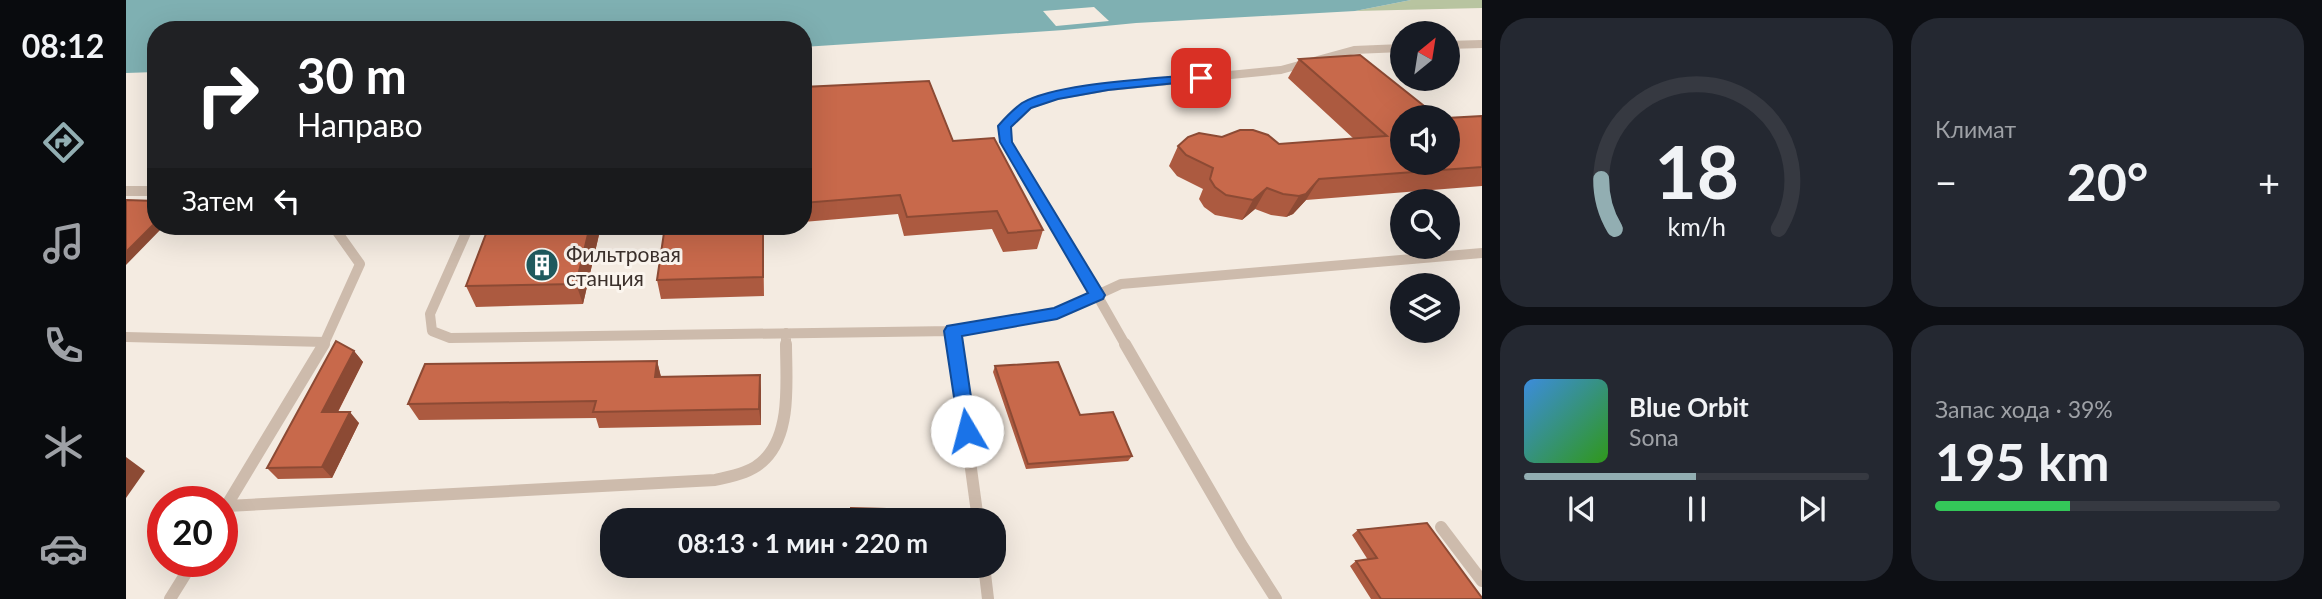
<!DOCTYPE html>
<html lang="ru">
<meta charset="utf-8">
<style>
body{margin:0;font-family:Lato,sans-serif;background:#242831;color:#f1f3f6;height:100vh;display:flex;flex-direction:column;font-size:26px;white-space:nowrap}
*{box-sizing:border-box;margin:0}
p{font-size:23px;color:#9ea1a6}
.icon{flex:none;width:38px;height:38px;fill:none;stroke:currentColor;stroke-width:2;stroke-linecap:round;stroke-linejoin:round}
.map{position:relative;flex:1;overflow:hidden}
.sheet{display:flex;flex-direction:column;gap:18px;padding:18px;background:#0d0f14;width:840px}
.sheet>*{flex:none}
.top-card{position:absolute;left:21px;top:21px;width:665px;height:214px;border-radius:28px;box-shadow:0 7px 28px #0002;background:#202124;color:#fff;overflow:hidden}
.needle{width:46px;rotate:30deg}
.tools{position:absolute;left:1264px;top:21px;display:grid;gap:14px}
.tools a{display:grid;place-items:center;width:70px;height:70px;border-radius:50%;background:#171b24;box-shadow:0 7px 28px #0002;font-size:35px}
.speed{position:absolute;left:21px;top:486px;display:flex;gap:14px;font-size:35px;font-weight:700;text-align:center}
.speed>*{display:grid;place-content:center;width:91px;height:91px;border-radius:50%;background:#171b24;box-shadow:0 7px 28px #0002;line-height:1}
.speed .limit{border:10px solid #d22;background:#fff;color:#111}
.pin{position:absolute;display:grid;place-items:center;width:60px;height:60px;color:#fff;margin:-30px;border-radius:14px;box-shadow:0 4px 10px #0006}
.me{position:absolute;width:77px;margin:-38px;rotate:352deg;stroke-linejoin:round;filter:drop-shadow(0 0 5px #0008)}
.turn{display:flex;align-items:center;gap:24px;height:147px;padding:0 35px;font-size:32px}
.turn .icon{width:91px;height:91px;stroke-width:2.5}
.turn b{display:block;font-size:49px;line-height:60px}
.then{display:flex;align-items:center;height:66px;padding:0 35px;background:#0003;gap:14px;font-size:26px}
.big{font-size:52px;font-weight:700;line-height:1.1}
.sheet .card{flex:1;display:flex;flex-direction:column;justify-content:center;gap:10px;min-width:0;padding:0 24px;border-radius:28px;background:#242831}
.sheet .dial{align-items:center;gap:0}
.dial svg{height:182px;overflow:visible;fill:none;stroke:#363941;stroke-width:7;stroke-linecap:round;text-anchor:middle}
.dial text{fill:#f1f3f6;stroke:none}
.song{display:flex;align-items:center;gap:21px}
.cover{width:84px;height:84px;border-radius:10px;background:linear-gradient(135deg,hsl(210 70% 55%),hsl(110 70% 35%))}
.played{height:7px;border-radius:4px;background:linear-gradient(90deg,#92aeb2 50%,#363941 50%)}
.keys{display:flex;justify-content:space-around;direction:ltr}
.heat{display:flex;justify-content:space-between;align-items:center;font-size:38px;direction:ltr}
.charge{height:10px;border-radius:5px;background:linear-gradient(90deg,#34c759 39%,#363941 0)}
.sheet .tiles{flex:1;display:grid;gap:18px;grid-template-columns:repeat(2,1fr)}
.trip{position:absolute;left:474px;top:508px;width:406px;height:70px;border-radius:28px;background:#171b24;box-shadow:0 7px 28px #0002;font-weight:700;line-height:70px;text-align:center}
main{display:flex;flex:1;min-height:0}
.tab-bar{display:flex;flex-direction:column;width:126px;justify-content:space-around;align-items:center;background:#090b0e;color:#9ea1a6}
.tab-bar .icon{width:49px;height:49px}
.tab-bar .on{color:#92aeb2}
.tab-bar b{font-size:32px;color:#f1f3f6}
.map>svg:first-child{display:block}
.green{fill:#b8c4a0}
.water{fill:#7fb0b2}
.pier{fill:#f4ebe1}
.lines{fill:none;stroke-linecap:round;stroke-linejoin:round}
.lane-far2{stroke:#cdbbac;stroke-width:8}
.lane-far1{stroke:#cdbbac;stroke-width:10}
.lane{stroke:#cdbbac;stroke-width:12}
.wall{fill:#ac5a40}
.shaded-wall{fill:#8c4a34}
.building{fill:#c8694b;stroke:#8c4a34;stroke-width:2}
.route{fill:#1a73e8;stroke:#114b97;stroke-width:2}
.labels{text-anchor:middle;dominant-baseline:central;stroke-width:6;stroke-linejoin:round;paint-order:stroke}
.poi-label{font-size:21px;fill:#3b302b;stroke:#fbf5ee;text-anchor:start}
</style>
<main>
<nav class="tab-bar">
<b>08:12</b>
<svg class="icon on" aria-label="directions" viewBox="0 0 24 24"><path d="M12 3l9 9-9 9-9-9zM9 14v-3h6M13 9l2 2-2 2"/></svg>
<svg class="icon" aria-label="music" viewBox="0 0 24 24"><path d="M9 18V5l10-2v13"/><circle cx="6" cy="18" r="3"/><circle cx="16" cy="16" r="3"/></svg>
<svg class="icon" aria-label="phone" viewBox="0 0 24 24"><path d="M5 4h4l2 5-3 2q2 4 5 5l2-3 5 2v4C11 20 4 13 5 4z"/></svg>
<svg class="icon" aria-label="climate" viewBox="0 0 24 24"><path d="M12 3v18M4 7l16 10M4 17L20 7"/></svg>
<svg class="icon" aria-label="car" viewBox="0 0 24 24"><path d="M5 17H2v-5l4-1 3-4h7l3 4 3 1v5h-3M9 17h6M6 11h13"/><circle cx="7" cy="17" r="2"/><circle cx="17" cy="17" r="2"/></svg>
</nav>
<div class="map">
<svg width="1356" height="599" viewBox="0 0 1356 599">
<rect width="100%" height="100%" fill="#f4ebe1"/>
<!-- green -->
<path class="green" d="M 1285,0 L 1356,0 L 1356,8 L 1229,11 Z"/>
<!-- water -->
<path class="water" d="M 0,0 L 1285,0 L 1229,11 L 1010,23 L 938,30 L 677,47 L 677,30 L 30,30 L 30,72 L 0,73 Z"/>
<!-- pier -->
<path class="pier" d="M 968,7 L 983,21 L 930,26 L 917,11 Z"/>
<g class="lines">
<!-- lane-far2 -->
<path class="lane-far2" d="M 1321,45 L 1356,44
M 885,150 L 880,142 L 879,126 L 901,106 L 930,96 L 982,87 L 1155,70 L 1228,50 L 1276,48"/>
<!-- lane-far1 -->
<path class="lane-far1" d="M 0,191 L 30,191
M 343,226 L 304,314 L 306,331 L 324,338 L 826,331 L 931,313 L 971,295 L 884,149
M 826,331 L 828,346
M 0,337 L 199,342
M 197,346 L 234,264 L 207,226
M 660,346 L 660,333
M 1000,346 L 971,295 L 995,284 L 1356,253"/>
<!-- lane -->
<path class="lane" d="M 828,344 L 852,520
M 999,344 L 1115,544 L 1150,599
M 101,506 L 589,480 C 606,476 626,473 639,459 C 666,432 660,379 660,344
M 96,513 L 198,344
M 1315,527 L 1356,581
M 858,565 L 862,599
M 44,599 L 67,562"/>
</g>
<!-- wall -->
<path class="wall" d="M 1234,55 L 1276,163 L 1356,116 L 1356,186 L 1180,200 L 1167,214 L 1160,217 L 1145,215 L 1129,209 L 1116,220 L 1089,215 L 1078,207 L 1073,199 L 1077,189 L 1051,176 L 1043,166 L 1052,146 L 1096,137 L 1153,144 L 1228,139 L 1162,78 L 1173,59 Z
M 677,87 L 827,141 L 917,230 L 911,249 L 877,252 L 866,229 L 778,236 L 772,214 L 677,222 Z
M 475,226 L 457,304 L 350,307 L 340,286 Z
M 637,226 L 638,296 L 535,299 L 531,280 Z
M 228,351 L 237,362 L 212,412 L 233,423 L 206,478 L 152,479 L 141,468 Z
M 531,361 L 535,377 L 634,375 L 635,391 L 635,425 L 473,428 L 470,418 L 293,420 L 282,404 Z
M 869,366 L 954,415 L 1006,456 L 1002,461 L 900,469 L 867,372 Z
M 1232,530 L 1356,599 L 1245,599 L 1224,566 L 1230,561 L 1242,560 L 1226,535 Z
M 692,565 L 761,565 L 761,569 L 692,567 Z"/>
<!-- shaded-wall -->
<path class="shaded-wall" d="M 1193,179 L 1180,200 L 1167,214 L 1160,217 L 1173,196 Z
M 1141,188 L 1129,209 L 1116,220 L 1127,200 Z
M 30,222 L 30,226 L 38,226 L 0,265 L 0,252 Z
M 464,226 L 475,226 L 457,304 L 450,284 Z
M 228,351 L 237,362 L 206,423 L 196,412 Z
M 531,361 L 535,377 L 529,377 Z
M 634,375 L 635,391 L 635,425 L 633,409 Z
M 224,412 L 233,423 L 206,478 L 196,467 Z
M 0,457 L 19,471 L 0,498 Z"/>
<!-- building -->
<path class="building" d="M 1234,55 L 1312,117 L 1276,117 L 1276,163 L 1321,163 L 1321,118 L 1356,116 L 1356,167 L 1193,179 L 1180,194 L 1173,196 L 1157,194 L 1141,188 L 1127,200 L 1100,195 L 1089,187 L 1084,179 L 1087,168 L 1060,155 L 1052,146 L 1062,137 L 1073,133 L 1096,137 L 1114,130 L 1127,130 L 1142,135 L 1153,144 L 1261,136 L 1173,59 Z
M 803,81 L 827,141 L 868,138 L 917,230 L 882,233 L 871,211 L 781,217 L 774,195 L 677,203 L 677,87 Z
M 0,200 L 30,201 L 30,222 L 0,252 Z
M 363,226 L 464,226 L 450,284 L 340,286 Z
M 539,226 L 637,226 L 637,277 L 531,280 Z
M 210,341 L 228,351 L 196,412 L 224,412 L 196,467 L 141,468 Z
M 531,361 L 529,377 L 634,375 L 633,409 L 467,412 L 470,401 L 282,404 L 299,364 Z
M 932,362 L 954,415 L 987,412 L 1006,456 L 902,464 L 869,366 Z
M 725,508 L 760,509 L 761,520 L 725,520 Z
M 1301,523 L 1356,598 L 1356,599 L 1255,599 L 1230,561 L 1251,558 L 1232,530 Z"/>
<!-- route -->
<path class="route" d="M 1075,74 L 1079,75 L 1079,80 L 982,90 L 932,99 L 905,108 L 885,127 L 886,142 L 979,295 L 977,299 L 931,319 L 836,336 L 850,431 L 847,437 L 841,439 L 834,437 L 818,331 L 821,326 L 928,308 L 962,293 L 874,142 L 872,126 C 879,118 888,109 896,103 C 932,82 1032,79 1075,74 Z"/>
<!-- icons -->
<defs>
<symbol id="building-disc" viewBox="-11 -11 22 22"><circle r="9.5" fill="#1f5a5e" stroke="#fbf5ee"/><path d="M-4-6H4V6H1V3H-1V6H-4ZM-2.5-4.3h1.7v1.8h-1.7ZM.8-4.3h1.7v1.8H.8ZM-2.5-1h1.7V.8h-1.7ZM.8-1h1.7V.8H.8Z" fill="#fff"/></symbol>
</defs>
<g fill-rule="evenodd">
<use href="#building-disc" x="397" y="246" width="38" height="38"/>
</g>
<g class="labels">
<!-- poi labels -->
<g class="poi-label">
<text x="440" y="253">Фильтровая<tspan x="440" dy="24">станция</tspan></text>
</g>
</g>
</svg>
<div class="tools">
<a><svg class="needle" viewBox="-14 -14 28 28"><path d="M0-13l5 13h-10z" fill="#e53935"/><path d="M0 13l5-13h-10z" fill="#9ea1a6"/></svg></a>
<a><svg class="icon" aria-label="sound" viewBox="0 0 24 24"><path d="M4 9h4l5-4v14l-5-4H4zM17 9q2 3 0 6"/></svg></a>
<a><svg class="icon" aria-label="search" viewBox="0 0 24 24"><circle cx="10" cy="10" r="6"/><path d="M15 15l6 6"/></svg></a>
<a><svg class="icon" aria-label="layers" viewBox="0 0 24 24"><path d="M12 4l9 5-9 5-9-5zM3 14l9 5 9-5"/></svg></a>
</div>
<div class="speed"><div class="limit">20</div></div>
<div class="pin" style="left:1075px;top:78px;background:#d93025"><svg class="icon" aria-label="arrive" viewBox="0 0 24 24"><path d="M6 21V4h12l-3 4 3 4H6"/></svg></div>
<svg class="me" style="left:841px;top:431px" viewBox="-20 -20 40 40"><circle r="19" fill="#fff"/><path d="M0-13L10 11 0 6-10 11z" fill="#1a73e8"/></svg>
<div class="trip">08:13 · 1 мин · 220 m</div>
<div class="top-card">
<div class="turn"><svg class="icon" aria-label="right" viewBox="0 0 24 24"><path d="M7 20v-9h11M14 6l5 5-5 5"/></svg><div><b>30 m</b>Направо</div></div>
<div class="then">Затем<svg class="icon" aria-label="left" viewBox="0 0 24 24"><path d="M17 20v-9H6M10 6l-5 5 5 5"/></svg></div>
</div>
</div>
<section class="sheet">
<div class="tiles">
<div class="card dial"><svg viewBox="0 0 100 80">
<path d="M14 69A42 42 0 1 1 86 69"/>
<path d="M14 69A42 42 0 0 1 8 47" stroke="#92aeb2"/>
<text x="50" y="56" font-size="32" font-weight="700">18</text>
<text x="50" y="72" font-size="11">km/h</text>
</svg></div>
<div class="card"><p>Климат</p>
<div class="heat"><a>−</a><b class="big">20°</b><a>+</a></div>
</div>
<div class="card">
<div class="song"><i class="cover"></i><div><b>Blue Orbit</b><p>Sona</p></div></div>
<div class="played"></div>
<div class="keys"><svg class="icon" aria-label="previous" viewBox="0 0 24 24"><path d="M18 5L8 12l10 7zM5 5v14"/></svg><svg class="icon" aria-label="pause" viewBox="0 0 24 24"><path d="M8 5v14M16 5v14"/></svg><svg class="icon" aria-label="next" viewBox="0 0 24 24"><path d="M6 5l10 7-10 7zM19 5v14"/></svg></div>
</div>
<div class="card"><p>Запас хода · 39%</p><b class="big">195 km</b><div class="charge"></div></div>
</div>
</section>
</main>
